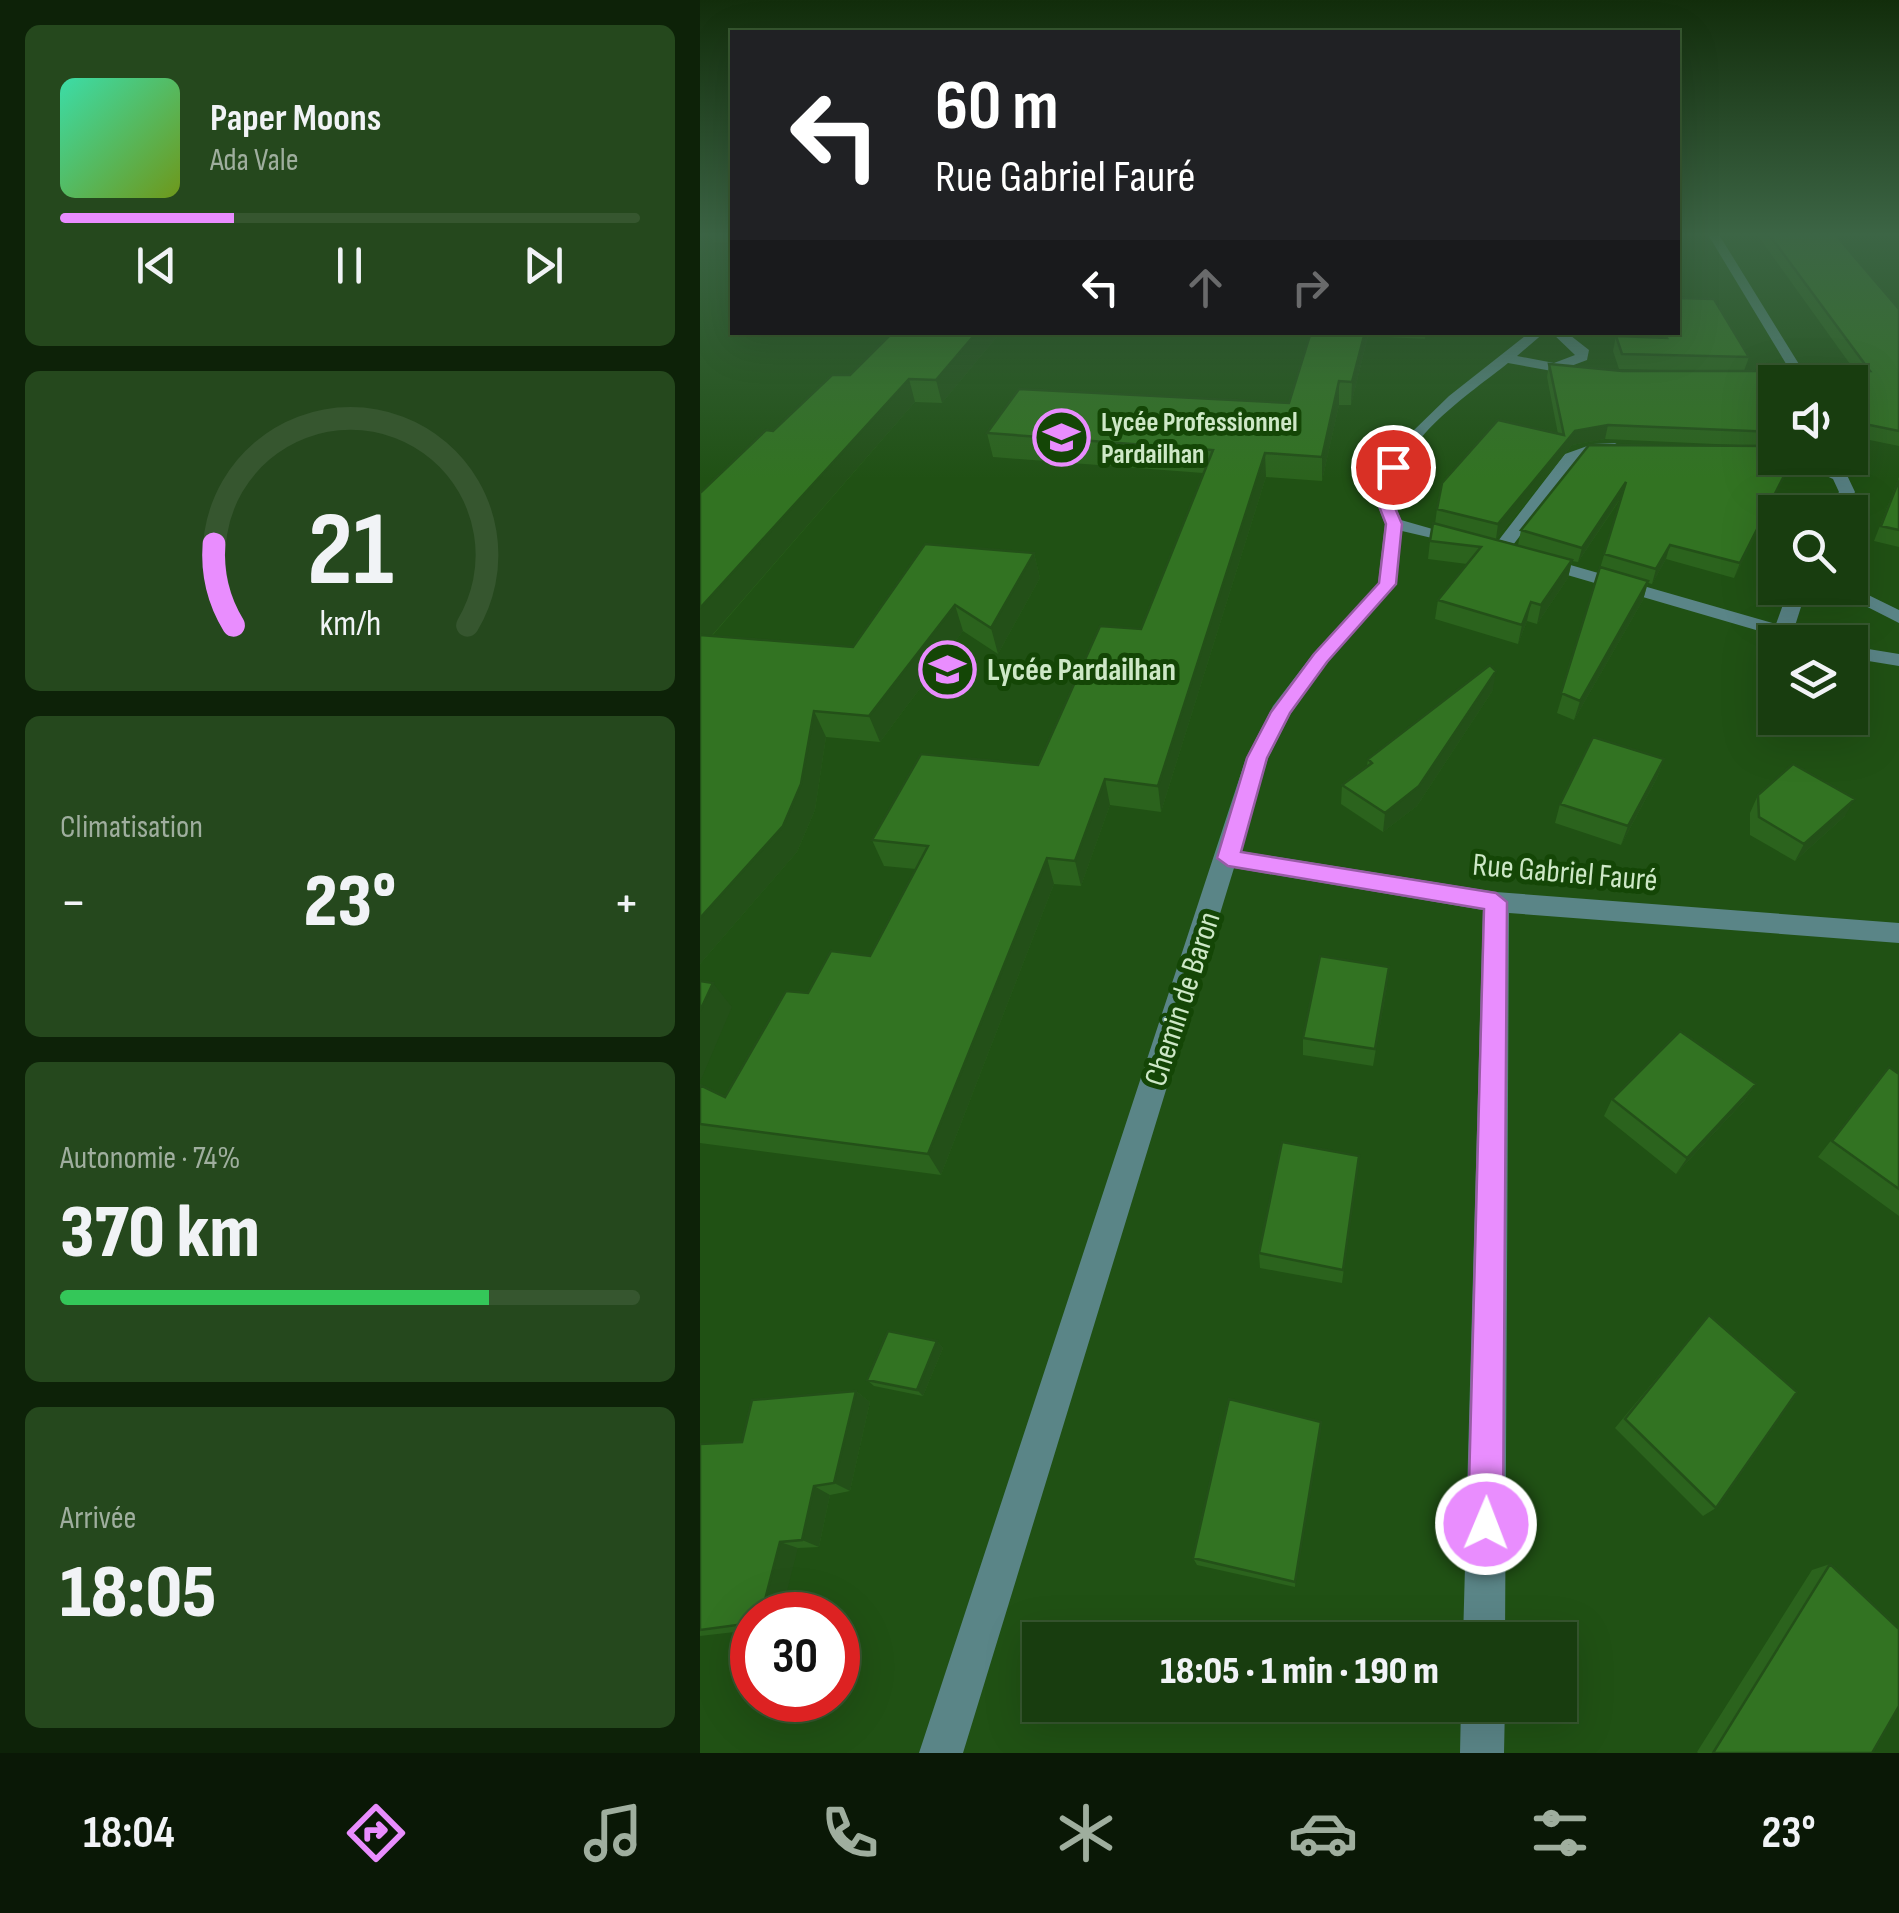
<!DOCTYPE html>
<html lang="fr">
<meta charset="utf-8">
<style>
body{margin:0;font-family:"Sofia Sans Condensed",sans-serif;background:#25481d;color:#f1f3f6;height:100vh;display:flex;flex-direction:column;font-size:38px;white-space:nowrap}
*{box-sizing:border-box;margin:0}
p{font-size:32px;color:#9fae9e}
.icon{flex:none;width:55px;height:55px;fill:none;stroke:currentColor;stroke-width:2;stroke-linecap:round;stroke-linejoin:round}
.map{position:relative;flex:1;overflow:hidden}
.details{display:flex;flex-direction:column;gap:25px;padding:25px;background:#0d2208;width:700px}
.details>*{flex:none}
.hud{position:absolute;left:30px;top:30px;width:950px;height:305px;border-radius:0px;box-shadow:0 10px 40px #0002,0 0 0 2px #36562f;background:#202124;color:#fff;overflow:hidden}
.controls{position:absolute;left:1058px;top:365px;display:grid;gap:20px}
.controls a{display:grid;place-items:center;width:110px;height:110px;border-radius:0px;background:#183d0f;box-shadow:0 10px 40px #0002,0 0 0 2px #36562f;font-size:50px}
.speed{position:absolute;left:30px;top:1592px;display:flex;gap:20px;font-size:50px;font-weight:700;text-align:center}
.speed>*{display:grid;place-content:center;width:130px;height:130px;border-radius:50%;background:#183d0f;box-shadow:0 10px 40px #0002,0 0 0 2px #36562f;line-height:1}
.speed .limit{border:15px solid #d22;background:#fff;color:#111}
.pin{position:absolute;display:grid;place-items:center;width:85px;height:85px;color:#fff;margin:-42px;border:5px solid #fff;border-radius:50%;box-shadow:0 2px 10px #0007}
.me{position:absolute;width:110px;margin:-55px;rotate:1deg;stroke-linejoin:round;filter:drop-shadow(0 0 8px #0008)}
.turn{display:flex;align-items:center;gap:35px;height:210px;padding:0 40px;font-size:45px}
.turn .icon{width:130px;height:130px;stroke-width:2.5}
.turn b{display:block;font-size:70px;line-height:85px}
.lanes{display:flex;align-items:center;height:95px;padding:0 40px;background:#0003;justify-content:center;gap:50px;direction:ltr}
.lanes .off{opacity:.35}
.big{font-size:75px;font-weight:800;line-height:1.1}
.details .card{flex:1;display:flex;flex-direction:column;justify-content:center;gap:15px;min-width:0;padding:0 35px;border-radius:15px;background:#25481d}
.details .dial{align-items:center;gap:0}
.dial svg{height:260px;overflow:visible;fill:none;stroke:#36562f;stroke-width:7;stroke-linecap:round;text-anchor:middle}
.dial text{fill:#f1f3f6;stroke:none}
.song{display:flex;align-items:center;gap:30px}
.cover{width:120px;height:120px;border-radius:15px;background:linear-gradient(135deg,hsl(160 70% 55%),hsl(80 70% 35%))}
.played{height:10px;border-radius:5px;background:linear-gradient(90deg,#e98dfe 30%,#36562f 30%)}
.keys{display:flex;justify-content:space-around;direction:ltr}
.heat{display:flex;justify-content:space-between;align-items:center;font-size:55px;direction:ltr}
.charge{height:15px;border-radius:8px;background:linear-gradient(90deg,#34c759 74%,#36562f 0)}
.trip{position:absolute;left:322px;top:1622px;width:555px;height:100px;border-radius:0px;background:#183d0f;box-shadow:0 10px 40px #0002,0 0 0 2px #36562f;font-weight:800;line-height:100px;text-align:center}
.tab-bar{display:flex;height:160px;justify-content:space-around;align-items:center;background:#0a1806;color:#9fae9e}
.tab-bar .icon{width:70px;height:70px}
.tab-bar .selected{color:#e98dfe}
.tab-bar b{font-size:45px;color:#f1f3f6}
main{display:flex;flex:1;min-height:0}
.map>svg:first-child{display:block}
.lines{fill:none;stroke-linecap:round;stroke-linejoin:round}
.minor{fill:#5a8587;fill-rule:evenodd}
.wall{fill:#2b631d;fill-rule:evenodd}
.shaded-wall{fill:#235018}
.building{fill:#327322;stroke:#235018;stroke-width:2.5}
.route{fill:#e98dfe;stroke:#975ca5;stroke-width:2.5}
.labels{text-anchor:middle;dominant-baseline:central;stroke-width:10;stroke-linejoin:round;paint-order:stroke}
.far-poi-label{font-size:28px;font-weight:bold;fill:#cee8c7;stroke:#144606;text-anchor:start}
.poi-label{font-size:32px;font-weight:bold;fill:#cee8c7;stroke:#144606;text-anchor:start}
.street-label{font-size:32px;fill:#cee8c7;stroke:#144606}
</style>
<main>
<section class="details">
<div class="card">
<div class="song"><i class="cover"></i><div><b>Paper Moons</b><p>Ada Vale</p></div></div>
<div class="played"></div>
<div class="keys"><svg class="icon" aria-label="previous" viewBox="0 0 24 24"><path d="M18 5L8 12l10 7zM5 5v14"/></svg><svg class="icon" aria-label="pause" viewBox="0 0 24 24"><path d="M8 5v14M16 5v14"/></svg><svg class="icon" aria-label="next" viewBox="0 0 24 24"><path d="M6 5l10 7-10 7zM19 5v14"/></svg></div>
</div>
<div class="card dial"><svg viewBox="0 0 100 80">
<path d="M14 69A42 42 0 1 1 86 69"/>
<path d="M14 69A42 42 0 0 1 8 44" stroke="#e98dfe"/>
<text x="50" y="56" font-size="32" font-weight="700">21</text>
<text x="50" y="72" font-size="11">km/h</text>
</svg></div>
<div class="card"><p>Climatisation</p>
<div class="heat"><a>−</a><b class="big">23°</b><a>+</a></div>
</div>
<div class="card"><p>Autonomie · 74%</p><b class="big">370 km</b><div class="charge"></div></div>
<div class="card"><p>Arrivée</p><b class="big">18:05</b></div>
</section>
<div class="map">
<svg width="1199" height="1753" viewBox="0 0 1199 1753">
<rect width="100%" height="100%" fill="#205114"/>
<g class="lines">
<!-- minor -->
<path class="minor" d="M 1007,233 L 1018,233 L 1110,382 L 1078,382 L 1079,378 L 1094,377 Z
M 830,332 L 845,332 L 817,356 L 854,363 L 875,355 L 851,332 L 866,332 L 889,350 L 887,360 L 871,366 L 887,372 L 880,376 L 808,363 C 765,398 672,456 701,520 L 771,540 L 762,545 L 702,531 L 696,585 L 627,662 L 591,713 L 568,758 L 540,851 L 796,892 L 1199,923 L 1199,943 L 809,913 L 805,1640 L 763,1640 L 783,910 L 534,868 L 263,1753 L 219,1753 L 546,758 L 573,706 L 613,654 L 678,584 L 685,524 L 676,501 L 685,467 L 711,433 L 749,396 Z
M 893,444 L 915,443 L 923,448 L 877,460 L 807,553 L 795,553 L 795,545 L 865,454 Z
M 1087,458 L 1108,458 L 1146,473 L 1155,492 L 1143,512 L 1126,512 L 1139,492 L 1133,479 Z
M 839,556 L 1076,624 L 1089,588 L 1107,588 L 1094,629 L 1127,642 L 1097,642 L 833,565 L 830,561 Z
M 1150,586 L 1199,610 L 1199,623 L 1130,588 Z
M 1150,646 L 1199,654 L 1199,666 L 1150,658 Z
M 761,1705 L 805,1705 L 804,1753 L 760,1753 Z"/>
</g>
<!-- wall -->
<path class="wall" d="M 10,233 L 32,233 L 32,243 L 13,242 Z
M 1056,233 L 1134,233 L 1199,309 L 1199,446 L 1150,436 L 1150,382 L 1075,382 L 1075,458 L 1094,458 L 1034,578 L 966,559 L 952,584 L 948,583 L 943,600 L 874,720 L 857,713 L 921,498 L 878,562 L 872,561 L 868,578 L 837,624 L 827,621 L 818,644 L 735,619 L 738,600 L 767,564 L 728,559 L 730,541 L 735,524 L 737,509 L 858,434 L 847,377 L 849,364 L 922,371 L 994,371 L 919,369 L 913,351 L 916,336 L 956,338 L 954,332 L 978,332 L 1049,357 L 1044,371 L 1155,371 ZM 905,439 L 1059,446 L 821,530 L 818,545 L 796,539 L 872,445 Z
M 193,332 L 301,332 L 242,403 L 215,402 L 12,636 L 153,647 L 334,553 L 340,578 L 298,654 L 263,631 L 180,742 L 126,737 L 115,810 L 97,852 L 0,964 L 0,493 L 73,431 L 150,375 Z
M 593,332 L 726,332 L 725,339 L 668,336 L 651,405 L 639,405 L 622,481 L 566,477 L 461,812 L 410,805 L 381,886 L 354,884 L 241,1175 L 0,1143 L 0,1085 L 25,1097 L 108,993 L 170,956 L 216,869 L 184,866 L 172,840 L 338,765 L 441,629 L 503,473 L 293,457 L 287,433 L 589,403 L 611,333 Z
M 1199,477 L 1199,547 L 1174,541 Z
M 793,690 L 717,806 L 683,832 L 641,804 L 642,785 L 667,766 L 668,759 Z
M 964,759 L 957,778 L 921,845 L 855,823 L 860,804 Z
M 1058,795 L 1145,816 L 1095,861 L 1050,835 L 1050,813 Z
M 687,985 L 673,1066 L 603,1055 L 603,1038 Z
M 1189,1067 L 1199,1074 L 1199,1216 L 1118,1157 Z
M 1056,1084 L 1044,1101 L 976,1174 L 904,1116 L 912,1099 Z
M 657,1172 L 642,1283 L 560,1268 L 559,1253 Z
M 1009,1315 L 1016,1508 L 1003,1516 L 915,1428 Z
M 237,1341 L 243,1348 L 223,1396 L 174,1386 L 167,1380 Z
M 156,1391 L 170,1402 L 150,1491 L 130,1495 L 119,1547 L 98,1548 L 52,1615 L 52,1630 L 0,1636 L 0,1444 L 42,1442 Z
M 621,1422 L 595,1587 L 497,1565 L 493,1558 Z
M 1130,1564 L 1172,1753 L 998,1753 L 997,1752 L 1112,1570 Z"/>
<!-- shaded-wall -->
<path class="shaded-wall" d="M 277,332 L 301,332 L 242,403 L 236,380 Z
M 665,332 L 668,332 L 668,336 L 651,405 L 652,382 Z
M 209,379 L 215,402 L 0,649 L 0,608 Z
M 639,381 L 639,405 L 622,481 L 622,457 Z
M 908,425 L 905,439 L 872,445 L 796,539 L 798,524 L 875,431 Z
M 565,453 L 566,477 L 461,812 L 458,786 Z
M 1093,458 L 1091,464 L 1034,578 L 1040,563 Z
M 926,482 L 922,496 L 878,562 L 882,548 Z
M 970,545 L 966,559 L 952,584 L 956,569 Z
M 334,553 L 340,578 L 298,654 L 291,628 Z
M 872,560 L 868,578 L 837,624 L 841,605 Z
M 948,581 L 943,600 L 874,720 L 880,701 Z
M 831,602 L 827,621 L 818,644 L 822,625 Z
M 255,605 L 263,631 L 180,742 L 169,716 Z
M 796,671 L 793,690 L 717,806 L 683,832 L 685,813 Z
M 114,711 L 126,737 L 115,810 L 97,852 L 0,964 L 0,918 Z
M 964,759 L 957,778 L 921,845 L 928,826 Z
M 405,779 L 410,805 L 381,886 L 375,861 Z
M 1155,799 L 1145,816 L 1095,861 L 1104,844 Z
M 347,858 L 354,884 L 241,1175 L 228,1154 Z
M 13,983 L 32,1007 L 0,1082 L 0,1011 Z
M 1056,1084 L 1044,1101 L 976,1174 L 987,1158 Z
M 237,1341 L 243,1348 L 223,1396 L 217,1390 Z
M 156,1391 L 170,1402 L 150,1491 L 134,1483 Z
M 621,1422 L 621,1433 L 595,1587 L 595,1582 Z
M 114,1486 L 130,1495 L 119,1547 L 102,1540 Z
M 80,1542 L 98,1548 L 81,1615 L 61,1615 Z"/>
<!-- building -->
<path class="building" d="M 1068,233 L 1134,233 L 1199,309 L 1199,431 L 1150,421 L 1150,382 L 1075,382 L 1075,432 L 908,425 L 875,431 L 798,524 L 737,509 L 742,483 L 798,420 L 864,435 L 849,364 L 922,371 L 1170,371 Z
M 978,298 L 1014,299 L 1049,357 L 922,354 L 916,336 L 967,338 L 964,332 L 978,332 Z
M 193,332 L 277,332 L 236,380 L 209,379 L 0,608 L 0,493 L 66,430 L 73,431 L 132,375 L 150,375 Z
M 611,332 L 665,332 L 652,382 L 639,381 L 622,457 L 565,453 L 458,786 L 405,779 L 375,861 L 347,858 L 228,1154 L 0,1124 L 0,1085 L 25,1097 L 86,991 L 108,993 L 131,951 L 170,956 L 228,846 L 172,840 L 221,754 L 338,765 L 400,626 L 441,629 L 513,450 L 287,433 L 319,389 L 589,403 Z
M 889,445 L 1075,446 L 1075,458 L 1093,458 L 1040,563 L 970,545 L 956,569 L 904,554 L 926,482 L 882,548 L 821,530 Z
M 1199,480 L 1199,530 L 1181,526 Z
M 733,523 L 872,560 L 841,605 L 831,602 L 822,625 L 738,600 L 781,547 L 730,541 Z
M 225,544 L 334,553 L 291,628 L 255,605 L 169,716 L 114,711 L 101,784 L 83,826 L 0,918 L 0,635 L 153,647 Z
M 900,567 L 948,581 L 880,701 L 861,693 Z
M 790,665 L 796,671 L 719,786 L 685,813 L 642,785 L 672,763 L 668,759 Z
M 893,737 L 964,759 L 928,826 L 860,804 Z
M 1093,764 L 1155,799 L 1104,844 L 1059,817 L 1058,795 Z
M 620,956 L 689,967 L 675,1049 L 603,1038 Z
M 0,981 L 13,983 L 0,1011 Z
M 980,1031 L 1056,1084 L 987,1158 L 912,1099 Z
M 1189,1067 L 1199,1074 L 1199,1189 L 1132,1141 Z
M 582,1142 L 659,1156 L 643,1270 L 559,1253 Z
M 1009,1315 L 1097,1392 L 1016,1508 L 925,1419 Z
M 188,1331 L 237,1341 L 217,1390 L 167,1380 Z
M 156,1391 L 134,1483 L 114,1486 L 102,1540 L 80,1542 L 61,1615 L 52,1615 L 52,1623 L 0,1630 L 0,1444 L 42,1442 L 52,1400 Z
M 529,1399 L 621,1422 L 595,1582 L 493,1558 Z
M 1130,1564 L 1199,1629 L 1199,1706 L 1172,1753 L 1013,1753 Z"/>
<!-- sky -->
<linearGradient id="sky" x2="0" y2="1"><stop stop-color="#122d0b"/><stop offset="0.49" stop-color="#3c6545"/><stop offset="1" stop-color="#3c6545" stop-opacity="0"/></linearGradient>
<rect width="1199" height="479" fill="url(#sky)"/>
<!-- route -->
<path class="route" d="M 688,464 L 701,467 L 692,501 L 702,524 L 696,584 L 627,662 L 590,713 L 567,758 L 541,852 L 796,893 L 807,902 L 803,1524 L 798,1536 L 786,1541 L 773,1536 L 768,1524 L 784,909 L 528,866 L 517,858 L 547,758 L 571,712 L 614,654 L 679,583 L 686,524 L 677,501 Z"/>
<!-- icons -->
<defs>
<symbol id="school-ring" viewBox="-11 -11 22 22"><circle r="9.5" fill="#144606" stroke="#e98dfe" stroke-width="1.5"/><path d="M0-5L7-2L0 1L-7-2ZM-4 1L0 2.5L4 1V4Q0 6-4 4Z" fill="#e98dfe"/></symbol>
</defs>
<g fill-rule="evenodd">
<use href="#school-ring" x="330" y="406" width="63" height="63"/>
<use href="#school-ring" x="216" y="638" width="63" height="63"/>
</g>
<g class="labels">
<!-- far-poi labels -->
<g class="far-poi-label">
<text x="401" y="422">Lycée Professionnel<tspan x="401" dy="32">Pardailhan</tspan></text>
</g>
<!-- poi labels -->
<g class="poi-label">
<text x="287" y="670">Lycée Pardailhan</text>
</g>
<!-- street labels -->
<g class="street-label">
<text transform="translate(865 873) rotate(5)">Rue Gabriel Fauré</text>
<text transform="translate(483 999) rotate(-72)">Chemin de Baron</text>
</g>
</g>
</svg>
<div class="controls">
<a><svg class="icon" aria-label="sound" viewBox="0 0 24 24"><path d="M4 9h4l5-4v14l-5-4H4zM17 9q2 3 0 6"/></svg></a>
<a><svg class="icon" aria-label="search" viewBox="0 0 24 24"><circle cx="10" cy="10" r="6"/><path d="M15 15l6 6"/></svg></a>
<a><svg class="icon" aria-label="layers" viewBox="0 0 24 24"><path d="M12 4l9 5-9 5-9-5zM3 14l9 5 9-5"/></svg></a>
</div>
<div class="speed"><div class="limit">30</div></div>
<div class="pin" style="left:693px;top:467px;background:#d93025"><svg class="icon" aria-label="arrive" viewBox="0 0 24 24"><path d="M6 21V4h12l-3 4 3 4H6"/></svg></div>
<svg class="me" style="left:786px;top:1524px" viewBox="-20 -20 40 40"><circle r="17" fill="#e98dfe" stroke="#fff" stroke-width="3"/><path d="M0-11L8 9 0 5-8 9z" fill="#fff"/></svg>
<div class="trip">18:05 · 1 min · 190 m</div>
<div class="hud">
<div class="turn"><svg class="icon" aria-label="left" viewBox="0 0 24 24"><path d="M17 20v-9H6M10 6l-5 5 5 5"/></svg><div><b>60 m</b>Rue Gabriel Fauré</div></div>
<div class="lanes"><svg class="icon" aria-label="left" viewBox="0 0 24 24"><path d="M17 20v-9H6M10 6l-5 5 5 5"/></svg><svg class="icon off" aria-label="ahead" viewBox="0 0 24 24"><path d="M12 20V5M6 11l6-6 6 6"/></svg><svg class="icon off" aria-label="right" viewBox="0 0 24 24"><path d="M7 20v-9h11M14 6l5 5-5 5"/></svg></div>
</div>
</div>
</main>
<nav class="tab-bar">
<b>18:04</b>
<svg class="icon selected" aria-label="directions" viewBox="0 0 24 24"><path d="M12 3l9 9-9 9-9-9zM9 14v-3h6M13 9l2 2-2 2"/></svg>
<svg class="icon" aria-label="music" viewBox="0 0 24 24"><path d="M9 18V5l10-2v13"/><circle cx="6" cy="18" r="3"/><circle cx="16" cy="16" r="3"/></svg>
<svg class="icon" aria-label="phone" viewBox="0 0 24 24"><path d="M5 4h4l2 5-3 2q2 4 5 5l2-3 5 2v4C11 20 4 13 5 4z"/></svg>
<svg class="icon" aria-label="climate" viewBox="0 0 24 24"><path d="M12 3v18M4 7l16 10M4 17L20 7"/></svg>
<svg class="icon" aria-label="car" viewBox="0 0 24 24"><path d="M5 17H2v-5l4-1 3-4h7l3 4 3 1v5h-3M9 17h6M6 11h13"/><circle cx="7" cy="17" r="2"/><circle cx="17" cy="17" r="2"/></svg>
<svg class="icon" aria-label="filters" viewBox="0 0 24 24"><path d="M4 7h16M4 17h16"/><circle cx="9" cy="7" r="2"/><circle cx="15" cy="17" r="2"/></svg>
<b>23°</b>
</nav>
